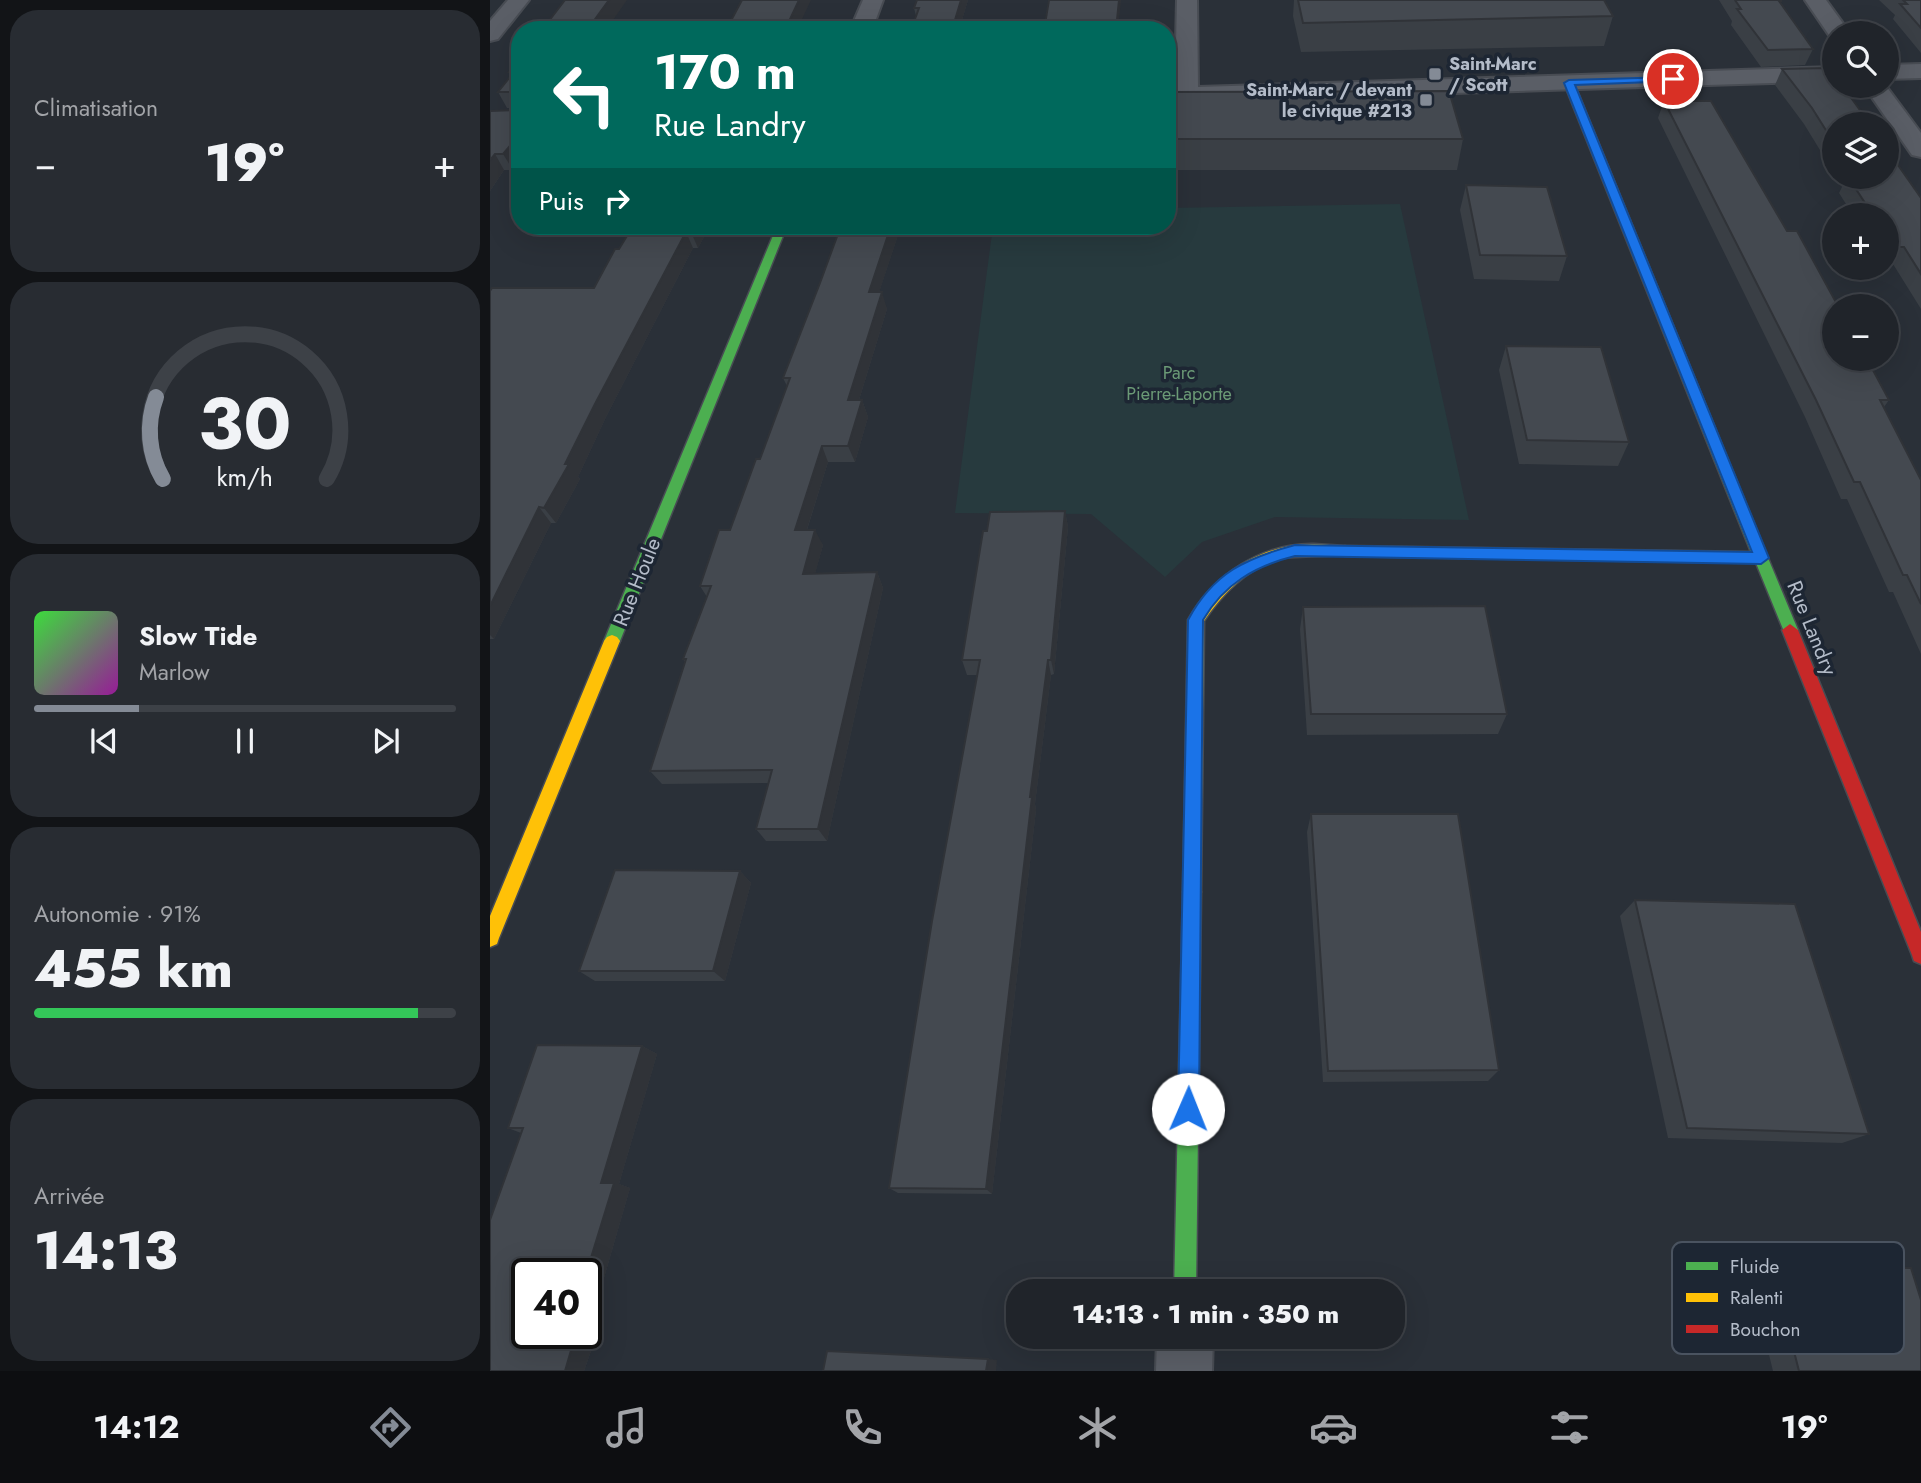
<!DOCTYPE html>
<html lang="fr">
<meta charset="utf-8">
<style>
body{margin:0;font-family:Jost,sans-serif;background:#282c32;color:#f1f3f6;height:100vh;display:flex;flex-direction:column;font-size:26px;white-space:nowrap}
*{box-sizing:border-box;margin:0}
p{font-size:23px;color:#a2a4a8}
.icon{flex:none;width:38px;height:38px;fill:none;stroke:currentColor;stroke-width:2;stroke-linecap:round;stroke-linejoin:round}
.map{position:relative;flex:1;overflow:hidden}
.panel{display:flex;flex-direction:column;gap:10px;padding:10px;background:#121417;width:490px}
.panel>*{flex:none}
.guide{position:absolute;left:21px;top:21px;width:665px;height:214px;border-radius:28px;box-shadow:0 7px 28px #0002,0 0 0 2px #3d4147;background:#00695c;color:#fff;overflow:hidden}
.tools{position:absolute;left:1332px;top:21px;display:grid;gap:14px}
.tools a{display:grid;place-items:center;width:77px;height:77px;border-radius:50%;background:#20242a;box-shadow:0 7px 28px #0002,0 0 0 2px #3d4147;font-size:35px}
.speed{position:absolute;left:21px;top:1258px;display:flex;gap:14px;font-size:35px;font-weight:700;text-align:center}
.speed>*{display:grid;place-content:center;width:91px;height:91px;border-radius:50%;background:#20242a;box-shadow:0 7px 28px #0002,0 0 0 2px #3d4147;line-height:1}
.speed .limit{border:4px solid #111;border-radius:10px;background:#fff;color:#111}
.pin{position:absolute;display:grid;place-items:center;width:60px;height:60px;color:#fff;margin:-30px;border:4px solid #fff;border-radius:50%;box-shadow:0 2px 7px #0007}
.me{position:absolute;width:77px;margin:-38px;rotate:1deg;stroke-linejoin:round;filter:drop-shadow(0 0 5px #0008)}
.turn{display:flex;align-items:center;gap:24px;height:147px;padding:0 28px;font-size:32px}
.turn .icon{width:91px;height:91px;stroke-width:2.5}
.turn b{display:block;font-size:49px;line-height:60px}
.then{display:flex;align-items:center;height:66px;padding:0 28px;background:#0003;gap:14px;font-size:26px}
.big{font-size:52px;font-weight:800;line-height:1.1}
.panel .card{flex:1;display:flex;flex-direction:column;justify-content:center;gap:10px;min-width:0;padding:0 24px;border-radius:28px;background:#282c32}
.panel .dial{align-items:center;gap:0}
.dial svg{height:182px;overflow:visible;fill:none;stroke:#3d4147;stroke-width:7;stroke-linecap:round;text-anchor:middle}
.dial text{fill:#f1f3f6;stroke:none}
.song{display:flex;align-items:center;gap:21px}
.cover{width:84px;height:84px;border-radius:10px;background:linear-gradient(135deg,hsl(120 70% 55%),hsl(300 70% 35%))}
.played{height:7px;border-radius:4px;background:linear-gradient(90deg,#848b96 25%,#3d4147 25%)}
.keys{display:flex;justify-content:space-around;direction:ltr}
.heat{display:flex;justify-content:space-between;align-items:center;font-size:38px;direction:ltr}
.charge{height:10px;border-radius:5px;background:linear-gradient(90deg,#34c759 91%,#3d4147 0)}
.trip{position:absolute;left:516px;top:1279px;width:399px;height:70px;border-radius:28px;background:#20242a;box-shadow:0 7px 28px #0002,0 0 0 2px #3d4147;font-weight:800;line-height:70px;text-align:center}
.dock{display:flex;height:112px;justify-content:space-around;align-items:center;background:#0d0e11;color:#a2a4a8}
.dock .icon{width:49px;height:49px}
.dock .selected{color:#848b96}
.dock b{font-size:32px;color:#f1f3f6}
main{display:flex;flex:1;min-height:0}
.map>svg:first-child{display:block}
.green{fill:#273a3e}
.lines{fill:none;stroke-linecap:round;stroke-linejoin:round}
.street-casing{stroke:#484c53;stroke-width:4}
.fast-casing{stroke:#484c53;stroke-width:3}
.slow-casing{stroke:#484c53;stroke-width:3}
.jam-casing{stroke:#484c53;stroke-width:3}
.street{fill:#5a5e66;fill-rule:evenodd}
.fast{fill:#4caf50;fill-rule:evenodd}
.slow{fill:#ffc107;fill-rule:evenodd}
.jam{fill:#c62828;fill-rule:evenodd}
.wall{fill:#3a3f45}
.shaded-wall{fill:#303338}
.building{fill:#444950;stroke:#303338;stroke-width:2}
.route{fill:#1a73e8;stroke:#114b97;stroke-width:2}
.poi-dot{fill:#848b96;stroke:#1d2633;stroke-width:2.5}
.labels{text-anchor:middle;dominant-baseline:central;stroke-width:7;stroke-linejoin:round;paint-order:stroke}
.far-poi-label{font-size:18px;font-weight:bold;fill:#b4bcc9;stroke:#1d2633;text-anchor:start}
.far-park-label{font-size:18px;fill:#6b9a76;stroke:#1d2633}
.street-label{font-size:21px;fill:#b4bcc9;stroke:#1d2633}
.key{fill:#1d2633;stroke:#4a5360;stroke-width:2}
.key-label{font-size:19px;fill:#b4bcc9}
</style>
<main>
<section class="panel">
<div class="card"><p>Climatisation</p>
<div class="heat"><a>−</a><b class="big">19°</b><a>+</a></div>
</div>
<div class="card dial"><svg viewBox="0 0 100 80">
<path d="M14 69A42 42 0 1 1 86 69"/>
<path d="M14 69A42 42 0 0 1 11 33" stroke="#848b96"/>
<text x="50" y="56" font-size="32" font-weight="700">30</text>
<text x="50" y="72" font-size="11">km/h</text>
</svg></div>
<div class="card">
<div class="song"><i class="cover"></i><div><b>Slow Tide</b><p>Marlow</p></div></div>
<div class="played"></div>
<div class="keys"><svg class="icon" aria-label="previous" viewBox="0 0 24 24"><path d="M18 5L8 12l10 7zM5 5v14"/></svg><svg class="icon" aria-label="pause" viewBox="0 0 24 24"><path d="M8 5v14M16 5v14"/></svg><svg class="icon" aria-label="next" viewBox="0 0 24 24"><path d="M6 5l10 7-10 7zM19 5v14"/></svg></div>
</div>
<div class="card"><p>Autonomie · 91%</p><b class="big">455 km</b><div class="charge"></div></div>
<div class="card"><p>Arrivée</p><b class="big">14:13</b></div>
</section>
<div class="map">
<svg width="1431" height="1371" viewBox="0 0 1431 1371">
<rect width="100%" height="100%" fill="#2a3038"/>
<!-- green -->
<path class="green" d="M 910,204 L 979,520 L 785,517 L 712,542 L 675,577 L 601,514 L 465,513 L 503,226 L 677,226 L 677,208 Z"/>
<g class="lines">
<defs>
<path id="street" d="M 18,0 L 39,0 L 8,39 L 0,41 L 0,21 Z
M 373,0 L 393,0 L 382,30 L 360,30 Z
M 687,0 L 707,0 L 708,87 L 1344,67 L 1344,81 L 677,102 L 677,88 L 685,88 Z
M 1315,0 L 1336,0 L 1360,33 L 1344,33 L 1344,38 L 1341,38 Z
M 1431,64 L 1431,78 L 1396,79 L 1396,65 Z
M 1374,86 L 1396,86 L 1431,133 L 1431,157 L 1422,155 Z
M 667,1337 L 723,1337 L 722,1371 L 666,1371 Z"/>
<path id="fast" d="M 1079,80 L 1084,83 L 1278,558 L 1308,630 L 1305,634 L 1295,634 L 1266,563 L 855,556 L 848,551 L 855,546 L 1261,552 L 1074,83 Z
M 287,226 L 297,226 L 130,641 L 127,645 L 117,645 L 114,641 Z
M 702,884 L 708,886 L 711,892 L 706,1292 L 684,1292 L 693,892 L 696,886 Z"/>
<path id="slow" d="M 824,544 L 855,546 L 862,551 C 856,559 805,554 788,559 C 757,569 732,594 714,621 L 711,892 L 708,898 L 702,900 L 696,898 L 693,892 L 698,620 C 723,575 772,543 824,544 Z
M 122,635 L 127,637 L 130,641 L 9,938 L 7,944 L 0,947 L 0,916 L 114,641 L 117,637 Z"/>
<path id="jam" d="M 1300,624 L 1308,630 L 1431,932 L 1431,964 L 1424,961 L 1422,955 L 1292,630 Z"/>
</defs>
<!-- street casing -->
<use href="#street" class="street-casing"/>
<!-- fast casing -->
<use href="#fast" class="fast-casing"/>
<!-- slow casing -->
<use href="#slow" class="slow-casing"/>
<!-- jam casing -->
<use href="#jam" class="jam-casing"/>
<!-- street -->
<use href="#street" class="street"/>
<!-- fast -->
<use href="#fast" class="fast"/>
<!-- slow -->
<use href="#slow" class="slow"/>
<!-- jam -->
<use href="#jam" class="jam"/>
</g>
<!-- wall -->
<path class="wall" d="M 427,0 L 478,0 L 469,30 L 426,16 L 424,8 Z
M 804,0 L 1114,0 L 1123,16 L 1114,46 L 811,52 L 803,16 Z
M 1229,0 L 1291,0 L 1291,3 L 1323,49 L 1315,65 L 1271,67 L 1241,25 L 1242,21 Z
M 1389,0 L 1431,0 L 1431,53 L 1403,19 L 1405,15 Z
M 30,58 L 30,161 L 23,170 L 14,170 L 0,191 L 0,111 L 23,110 L 23,108 L 17,108 L 8,92 L 21,76 L 19,72 Z
M 1292,69 L 1344,124 L 1344,173 L 1314,124 L 1285,85 Z
M 677,92 L 973,139 L 967,170 L 677,170 Z
M 1174,101 L 1297,231 L 1399,400 L 1394,407 L 1431,480 L 1431,654 L 1403,592 L 1399,592 L 1357,499 L 1351,499 L 1315,417 L 1168,118 Z
M 1346,177 L 1396,177 L 1431,198 L 1431,309 L 1403,264 L 1396,264 L 1396,215 L 1363,215 L 1349,193 L 1352,187 Z
M 976,185 L 1077,256 L 1069,281 L 984,279 L 970,210 Z
M 220,226 L 208,248 L 203,248 L 116,417 L 88,477 L 90,479 L 66,523 L 61,523 L 4,639 L 0,639 L 0,291 L 104,288 L 129,249 Z
M 411,226 L 389,292 L 397,309 L 369,400 L 372,400 L 378,417 L 365,462 L 338,462 L 317,530 L 333,545 L 325,573 L 387,572 L 393,588 L 337,841 L 276,841 L 266,829 L 278,783 L 172,784 L 160,771 L 195,662 L 193,659 L 217,597 L 210,586 L 240,530 L 270,459 L 297,386 L 293,378 L 330,283 L 348,235 L 346,231 Z
M 1016,346 L 1139,442 L 1128,466 L 1029,464 L 1009,370 Z
M 575,511 L 578,527 L 564,674 L 561,675 L 545,804 L 546,810 L 502,1194 L 408,1193 L 399,1188 L 488,675 L 477,675 L 472,660 L 497,531 Z
M 813,607 L 1017,714 L 1008,734 L 817,735 L 810,629 Z
M 821,814 L 1009,1070 L 998,1081 L 833,1082 L 817,832 Z
M 250,871 L 261,883 L 235,981 L 105,981 L 89,971 Z
M 1145,900 L 1379,1134 L 1352,1143 L 1178,1138 L 1130,916 Z
M 152,1046 L 167,1054 L 129,1184 L 140,1188 L 94,1347 L 102,1348 L 94,1371 L 0,1371 L 31,1133 L 18,1128 Z
M 1282,1265 L 1431,1371 L 1283,1371 L 1258,1269 Z"/>
<!-- shaded-wall -->
<path class="shaded-wall" d="M 119,0 L 137,0 L 116,30 L 103,22 Z
M 309,0 L 321,0 L 307,30 L 295,30 Z
M 471,0 L 478,0 L 469,30 L 462,30 Z
M 629,0 L 631,0 L 628,30 L 626,30 Z
M 30,134 L 30,161 L 23,170 L 13,154 Z
M 5,154 L 14,170 L 0,191 L 0,160 Z
M 204,226 L 220,226 L 208,248 L 201,232 Z
M 401,226 L 411,226 L 384,308 L 379,292 Z
M 196,232 L 203,248 L 116,417 L 88,477 L 90,479 L 66,523 L 54,508 L 106,402 Z
M 392,292 L 397,309 L 364,416 L 358,400 Z
M 372,400 L 378,417 L 365,462 L 358,446 Z
M 332,446 L 338,462 L 312,545 L 305,530 Z
M 49,507 L 61,523 L 4,639 L 0,635 L 0,606 Z
M 575,511 L 578,527 L 564,674 L 561,660 Z
M 325,530 L 333,545 L 321,589 L 313,574 Z
M 387,572 L 393,588 L 337,841 L 328,829 Z
M 558,660 L 561,675 L 545,804 L 546,810 L 502,1194 L 496,1189 L 540,797 Z
M 250,871 L 261,883 L 235,981 L 223,971 Z
M 152,1046 L 167,1054 L 129,1184 L 140,1188 L 94,1347 L 74,1347 L 78,1334 L 96,1334 L 96,1274 L 111,1183 Z
M 82,1347 L 102,1348 L 94,1371 L 75,1371 Z
M 498,1359 L 507,1360 L 506,1371 L 496,1371 Z"/>
<!-- building -->
<path class="building" d="M 75,0 L 119,0 L 103,22 L 122,25 L 118,30 L 52,30 Z
M 252,0 L 309,0 L 295,30 L 236,30 Z
M 427,0 L 471,0 L 462,30 L 421,30 L 429,8 L 424,8 Z
M 559,0 L 629,0 L 626,30 L 554,30 Z
M 808,0 L 1114,0 L 1123,16 L 813,23 Z
M 1245,0 L 1291,0 L 1291,1 L 1289,1 L 1323,49 L 1278,50 L 1247,9 L 1251,9 Z
M 1413,0 L 1431,0 L 1431,28 L 1410,4 L 1417,4 Z
M 30,58 L 30,134 L 13,154 L 5,154 L 0,160 L 0,111 L 23,110 L 23,92 L 8,92 L 24,72 L 19,72 Z
M 1336,68 L 1344,80 L 1344,86 L 1348,86 L 1350,88 L 1354,88 L 1380,124 L 1344,124 L 1344,143 L 1322,108 L 1292,69 Z
M 959,91 L 973,139 L 677,139 L 677,92 Z
M 1174,101 L 1221,101 L 1297,231 L 1307,231 L 1348,306 L 1344,306 L 1344,359 L 1377,359 L 1399,400 L 1390,400 L 1431,480 L 1431,604 L 1417,575 L 1413,575 L 1370,482 L 1364,482 L 1326,400 Z
M 1396,148 L 1431,198 L 1431,274 L 1414,247 L 1404,247 L 1396,236 L 1396,215 L 1383,215 L 1358,177 L 1396,177 Z
M 976,185 L 1057,187 L 1077,256 L 990,255 Z
M 143,226 L 204,226 L 201,232 L 196,232 L 106,402 L 75,464 L 79,464 L 54,508 L 49,507 L 0,606 L 0,291 L 2,288 L 104,288 L 125,249 L 129,249 Z
M 348,226 L 401,226 L 379,292 L 392,292 L 358,400 L 372,400 L 358,446 L 332,446 L 305,530 L 325,530 L 313,574 L 387,572 L 328,829 L 266,829 L 282,770 L 160,771 L 196,659 L 193,659 L 221,586 L 210,586 L 229,530 L 240,530 L 266,459 L 270,459 L 300,378 L 293,378 L 330,283 L 349,231 L 346,231 Z
M 1016,346 L 1111,347 L 1139,442 L 1037,440 Z
M 575,511 L 561,660 L 558,660 L 540,797 L 542,797 L 496,1189 L 399,1188 L 442,921 L 490,660 L 472,660 L 493,531 L 497,531 L 500,512 Z
M 995,606 L 1017,714 L 821,714 L 813,607 Z
M 821,814 L 968,814 L 1009,1070 L 838,1071 Z
M 125,870 L 250,871 L 223,971 L 89,971 Z
M 1145,900 L 1305,904 L 1379,1134 L 1197,1128 Z
M 47,1045 L 152,1046 L 111,1183 L 124,1183 L 96,1274 L 37,1274 L 37,1334 L 78,1334 L 74,1347 L 82,1347 L 75,1371 L 0,1371 L 0,1220 L 33,1128 L 18,1128 Z
M 1282,1265 L 1421,1268 L 1431,1300 L 1431,1371 L 1309,1371 Z
M 337,1351 L 498,1359 L 496,1371 L 333,1371 Z"/>
<!-- route -->
<path class="route" d="M 1183,77 L 1188,79 L 1186,81 L 1085,85 L 1279,558 L 1271,564 L 805,556 C 765,566 734,584 713,620 L 709,1109 L 706,1117 L 698,1120 L 691,1117 L 688,1109 L 698,620 C 723,573 756,558 805,545 L 1262,552 L 1074,83 L 1079,80 Z"/>
<!-- markers -->
<g class="poi-dot">
<rect x="938" y="67" width="14" height="14" rx="3.5"/>
<rect x="929" y="93" width="14" height="14" rx="3.5"/>
</g>
<g class="labels">
<!-- far-poi labels -->
<g class="far-poi-label">
<text x="959" y="64">Saint-Marc<tspan x="959" dy="21">/ Scott</tspan></text>
<text x="922" y="90" text-anchor="end">Saint-Marc / devant<tspan x="922" dy="21">le civique #213</tspan></text>
</g>
<!-- far-park labels -->
<g class="far-park-label">
<text x="689" y="373">Parc<tspan x="689" dy="21">Pierre-Laporte</tspan></text>
</g>
<!-- street labels -->
<g class="street-label">
<text transform="translate(147 582) rotate(-68)">Rue Houle</text>
<text transform="translate(1322 628) rotate(68)">Rue Landry</text>
</g>
</g>
<!-- legend -->
<rect x="1182" y="1242" width="232" height="112" rx="10" class="key"/>
<rect x="1196" y="1262" width="32" height="8" fill="#4caf50"/>
<rect x="1196" y="1293" width="32" height="9" fill="#ffc107"/>
<rect x="1196" y="1325" width="32" height="8" fill="#c62828"/>
<g class="key-label">
<text x="1240" y="1273">Fluide</text>
<text x="1240" y="1304">Ralenti</text>
<text x="1240" y="1336">Bouchon</text>
</g>
</svg>
<div class="tools">
<a><svg class="icon" aria-label="search" viewBox="0 0 24 24"><circle cx="10" cy="10" r="6"/><path d="M15 15l6 6"/></svg></a>
<a><svg class="icon" aria-label="layers" viewBox="0 0 24 24"><path d="M12 4l9 5-9 5-9-5zM3 14l9 5 9-5"/></svg></a>
<a>+</a>
<a>−</a>
</div>
<div class="speed"><div class="limit">40</div></div>
<div class="pin" style="left:1183px;top:79px;background:#d93025"><svg class="icon" aria-label="arrive" viewBox="0 0 24 24"><path d="M6 21V4h12l-3 4 3 4H6"/></svg></div>
<svg class="me" style="left:698px;top:1109px" viewBox="-20 -20 40 40"><circle r="19" fill="#fff"/><path d="M0-13L10 11 0 6-10 11z" fill="#1a73e8"/></svg>
<div class="trip">14:13 · 1 min · 350 m</div>
<div class="guide">
<div class="turn"><svg class="icon" aria-label="left" viewBox="0 0 24 24"><path d="M17 20v-9H6M10 6l-5 5 5 5"/></svg><div><b>170 m</b>Rue Landry</div></div>
<div class="then">Puis<svg class="icon" aria-label="right" viewBox="0 0 24 24"><path d="M7 20v-9h11M14 6l5 5-5 5"/></svg></div>
</div>
</div>
</main>
<nav class="dock">
<b>14:12</b>
<svg class="icon selected" aria-label="directions" viewBox="0 0 24 24"><path d="M12 3l9 9-9 9-9-9zM9 14v-3h6M13 9l2 2-2 2"/></svg>
<svg class="icon" aria-label="music" viewBox="0 0 24 24"><path d="M9 18V5l10-2v13"/><circle cx="6" cy="18" r="3"/><circle cx="16" cy="16" r="3"/></svg>
<svg class="icon" aria-label="phone" viewBox="0 0 24 24"><path d="M5 4h4l2 5-3 2q2 4 5 5l2-3 5 2v4C11 20 4 13 5 4z"/></svg>
<svg class="icon" aria-label="climate" viewBox="0 0 24 24"><path d="M12 3v18M4 7l16 10M4 17L20 7"/></svg>
<svg class="icon" aria-label="car" viewBox="0 0 24 24"><path d="M5 17H2v-5l4-1 3-4h7l3 4 3 1v5h-3M9 17h6M6 11h13"/><circle cx="7" cy="17" r="2"/><circle cx="17" cy="17" r="2"/></svg>
<svg class="icon" aria-label="filters" viewBox="0 0 24 24"><path d="M4 7h16M4 17h16"/><circle cx="9" cy="7" r="2"/><circle cx="15" cy="17" r="2"/></svg>
<b>19°</b>
</nav>
